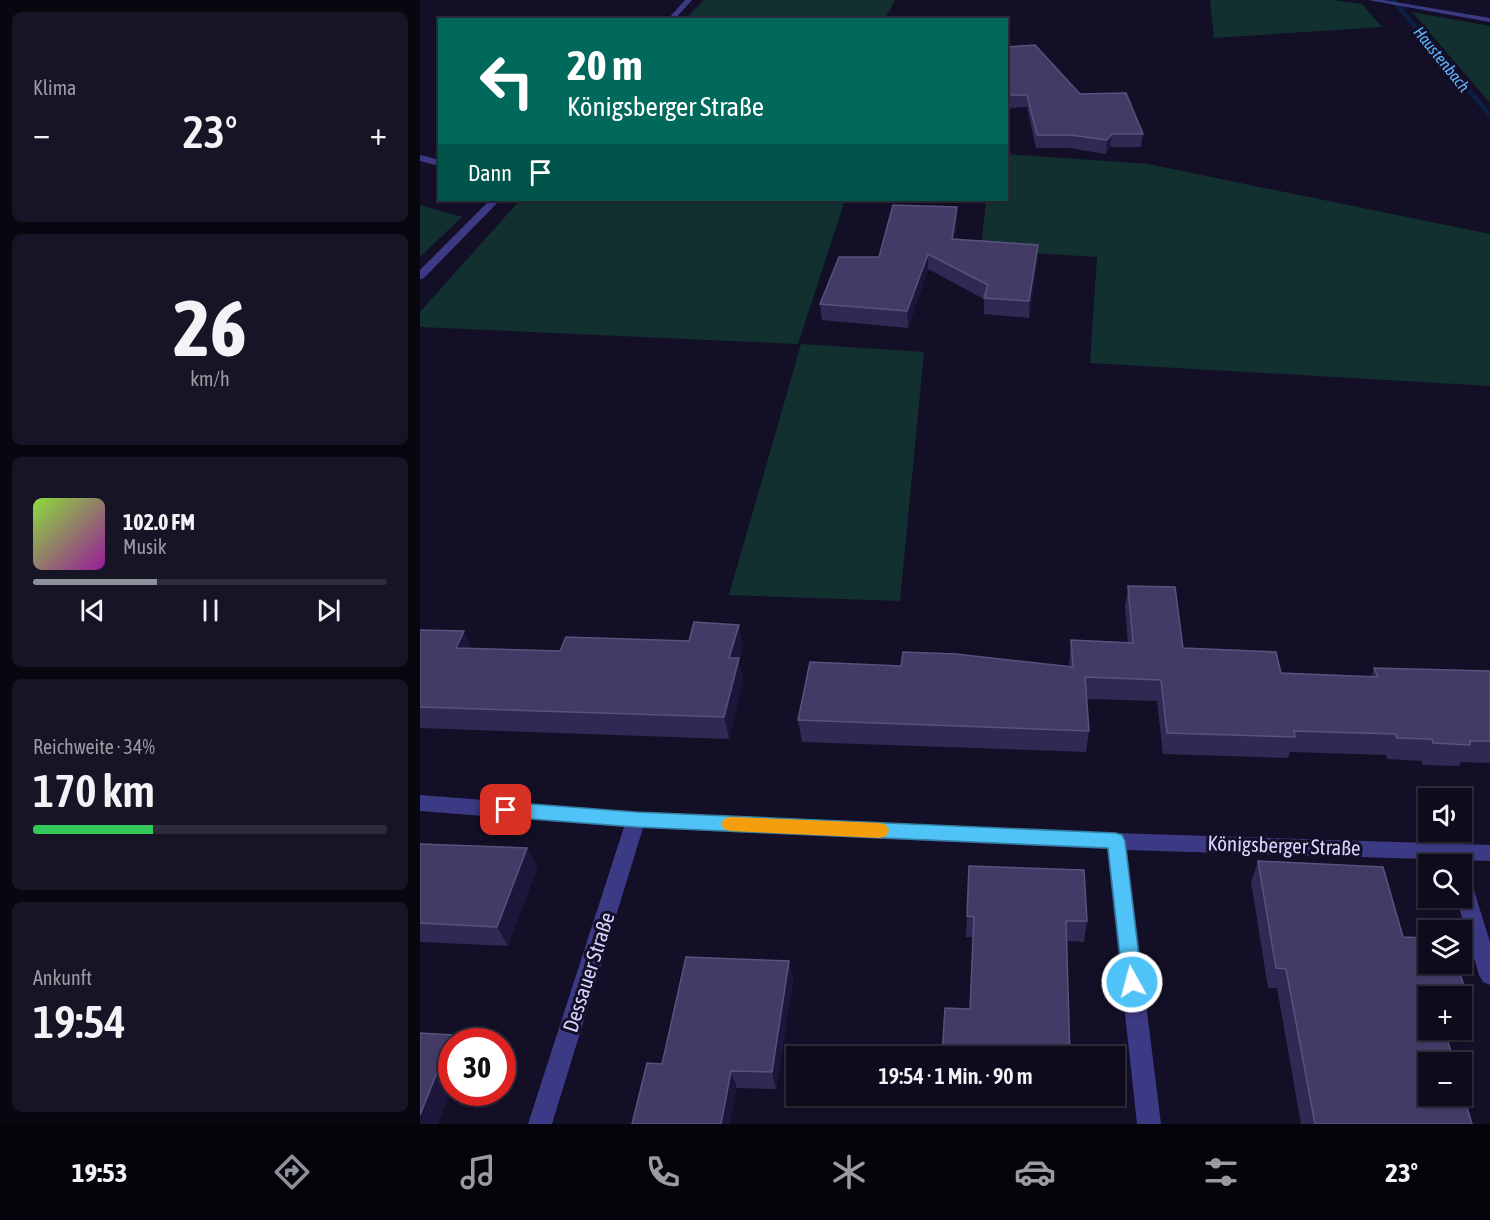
<!DOCTYPE html>
<html lang="de">
<meta charset="utf-8">
<style>
body{margin:0;font-family:"Asap Condensed",sans-serif;background:#171425;color:#f1f3f6;height:100vh;display:flex;flex-direction:column;font-size:22px;white-space:nowrap}
*{box-sizing:border-box;margin:0}
p{font-size:20px;color:#9b9ba3}
.icon{flex:none;width:33px;height:33px;fill:none;stroke:currentColor;stroke-width:2;stroke-linecap:round;stroke-linejoin:round}
.map{position:relative;flex:1;overflow:hidden}
.drawer{display:flex;flex-direction:column;gap:12px;padding:12px;background:#08060f;width:420px}
.drawer>*{flex:none}
.banner{position:absolute;left:18px;top:18px;width:570px;height:183px;border-radius:0px;box-shadow:0 2px 4px #0004,0 0 0 2px #2e2b3b;background:#00695c;color:#fff;overflow:hidden}
.fabs{position:absolute;left:998px;top:788px;display:grid;gap:12px}
.fabs a{display:grid;place-items:center;width:54px;height:54px;border-radius:0px;background:#0e0b1c;box-shadow:0 2px 4px #0004,0 0 0 2px #2e2b3b;font-size:30px}
.speed{position:absolute;left:18px;top:1028px;display:flex;gap:12px;font-size:30px;font-weight:700;text-align:center}
.speed>*{display:grid;place-content:center;width:78px;height:78px;border-radius:50%;background:#0e0b1c;box-shadow:0 2px 4px #0004,0 0 0 2px #2e2b3b;line-height:1}
.speed .limit{border:9px solid #d22;background:#fff;color:#111}
.pin{position:absolute;display:grid;place-items:center;width:51px;height:51px;color:#fff;margin:-26px;border-radius:12px;box-shadow:0 3px 9px #0006}
.me{position:absolute;width:66px;margin:-33px;rotate:353deg;stroke-linejoin:round;filter:drop-shadow(0 0 4px #0008)}
.turn{display:flex;align-items:center;gap:21px;height:126px;padding:0 30px;font-size:27px}
.turn .icon{width:78px;height:78px;stroke-width:2.5}
.turn b{display:block;font-size:42px;line-height:51px}
.then{display:flex;align-items:center;height:57px;padding:0 30px;background:#0003;gap:12px;font-size:22px}
.big{font-size:45px;font-weight:600;line-height:1.1}
.drawer .widget{flex:1;display:flex;flex-direction:column;justify-content:center;gap:9px;min-width:0;padding:0 21px;border-radius:9px;background:#171425}
.drawer .dial{align-items:center;gap:0}
.dial b{font-size:78px;line-height:1}
.song{display:flex;align-items:center;gap:18px}
.cover{width:72px;height:72px;border-radius:9px;background:linear-gradient(135deg,hsl(90 70% 55%),hsl(300 70% 35%))}
.played{height:6px;border-radius:3px;background:linear-gradient(90deg,#8c9099 35%,#2e2b3b 35%)}
.keys{display:flex;justify-content:space-around;direction:ltr}
.heat{display:flex;justify-content:space-between;align-items:center;font-size:33px;direction:ltr}
.charge{height:9px;border-radius:4px;background:linear-gradient(90deg,#34c759 34%,#2e2b3b 0)}
.trip{position:absolute;left:366px;top:1046px;width:339px;height:60px;border-radius:0px;background:#0e0b1c;box-shadow:0 2px 4px #0004,0 0 0 2px #2e2b3b;font-weight:600;line-height:60px;text-align:center}
.tab-bar{display:flex;height:96px;justify-content:space-around;align-items:center;background:#06040b;color:#9b9ba3}
.tab-bar .icon{width:42px;height:42px}
.tab-bar .selected{color:#8c9099}
.tab-bar b{font-size:27px;color:#f1f3f6}
main{display:flex;flex:1;min-height:0}
.map>svg:first-child{display:block}
.green{fill:#12302f}
.lines{fill:none;stroke-linecap:round;stroke-linejoin:round}
.stream{fill:#0a1f44;fill-rule:evenodd}
.minor{fill:#3d3a85;fill-rule:evenodd}
.wall{fill:#312854}
.shaded-wall{fill:#1d163a}
.building{fill:#433a66;stroke:#5a527e;stroke-width:1.5}
.route{fill:#4fc3f7;stroke:#337fa1;stroke-width:1.5}
.slow{fill:#f59e0b}
.labels{text-anchor:middle;dominant-baseline:central;stroke-width:6;stroke-linejoin:round;paint-order:stroke}
.far-water-label{font-size:16px;font-style:italic;fill:#62b6ff;stroke:#130f26}
.near-street-label{font-size:21px;fill:#d9d4ff;stroke:#130f26}
</style>
<main>
<section class="drawer">
<div class="widget"><p>Klima</p>
<div class="heat"><a>−</a><b class="big">23°</b><a>+</a></div>
</div>
<div class="widget dial"><b>26</b><p>km/h</p></div>
<div class="widget">
<div class="song"><i class="cover"></i><div><b>102.0 FM</b><p>Musik</p></div></div>
<div class="played"></div>
<div class="keys"><svg class="icon" aria-label="previous" viewBox="0 0 24 24"><path d="M18 5L8 12l10 7zM5 5v14"/></svg><svg class="icon" aria-label="pause" viewBox="0 0 24 24"><path d="M8 5v14M16 5v14"/></svg><svg class="icon" aria-label="next" viewBox="0 0 24 24"><path d="M6 5l10 7-10 7zM19 5v14"/></svg></div>
</div>
<div class="widget"><p>Reichweite · 34%</p><b class="big">170 km</b><div class="charge"></div></div>
<div class="widget"><p>Ankunft</p><b class="big">19:54</b></div>
</section>
<div class="map">
<svg width="1070" height="1124" viewBox="0 0 1070 1124">
<rect width="100%" height="100%" fill="#130f26"/>
<!-- green -->
<path class="green" d="M 284,0 L 475,0 L 465,19 L 265,19 Z
M 790,0 L 913,0 L 942,4 L 962,27 L 794,38 Z
M 992,12 L 1070,26 L 1070,103 Z
M 587,154 L 728,164 L 1070,234 L 1070,386 L 670,363 L 677,257 L 561,250 L 566,200 L 586,200 Z
M 100,200 L 425,200 L 378,344 L 0,327 L 0,312 Z
M 0,205 L 42,217 L 0,257 Z
M 381,344 L 504,352 L 480,601 L 309,595 Z"/>
<g class="lines">
<!-- stream -->
<path class="stream" d="M 970,0 L 976,0 L 1070,112 L 1070,119 Z"/>
<!-- minor -->
<path class="minor" d="M 265,0 L 272,0 L 254,20 L 247,20 Z
M 948,0 L 963,0 L 1070,18 L 1070,22 Z
M 0,155 L 20,160 L 20,166 L 0,161 Z
M 70,200 L 80,200 L 4,278 L 0,279 L 0,270 Z
M 0,795 L 216,812 L 696,833 L 1070,845 L 1070,861 L 707,850 L 741,1124 L 717,1124 L 687,849 L 223,828 L 132,1124 L 108,1124 L 204,827 L 0,811 Z
M 1041,872 L 1048,875 L 1051,881 L 1070,942 L 1070,985 L 1063,982 L 1059,975 L 1036,897 L 1041,897 Z"/>
</g>
<!-- wall -->
<path class="wall" d="M 586,47 L 723,134 L 721,147 L 690,147 L 686,154 L 649,148 L 616,148 L 607,107 L 586,108 Z
M 537,207 L 537,222 L 534,239 L 618,245 L 618,260 L 609,318 L 564,314 L 564,299 L 508,269 L 488,328 L 402,320 L 400,304 L 459,257 Z
M 708,586 L 763,648 L 861,673 L 951,677 L 954,668 L 1070,671 L 1070,763 L 1041,762 L 1039,766 L 1002,765 L 1002,761 L 967,759 L 966,755 L 870,752 L 868,758 L 743,754 L 737,701 L 667,699 L 669,731 L 666,752 L 382,742 L 378,720 L 481,666 L 649,666 L 651,640 L 708,643 L 705,607 Z
M 0,630 L 52,648 L 140,651 L 323,647 L 319,661 L 323,680 L 309,739 L 0,728 Z
M 0,844 L 107,848 L 117,868 L 88,946 L 0,942 Z
M 838,861 L 983,937 L 1049,1003 L 1041,1015 L 1041,996 L 1008,996 L 1052,1124 L 881,1124 L 857,988 L 848,988 L 831,882 Z
M 547,916 L 667,921 L 664,942 L 647,941 L 550,1009 L 553,937 L 546,937 Z
M 369,961 L 373,979 L 356,1089 L 317,1088 L 242,1064 Z
M 521,1095 L 649,1095 L 648,1102 L 521,1096 Z"/>
<!-- shaded-wall -->
<path class="shaded-wall" d="M 692,134 L 690,147 L 686,154 L 687,140 Z
M 537,207 L 537,222 L 532,254 L 532,239 Z
M 618,245 L 618,260 L 609,318 L 609,301 Z
M 508,254 L 508,269 L 488,328 L 487,311 Z
M 319,625 L 323,647 L 319,661 L 323,680 L 309,739 L 304,717 L 309,658 Z
M 44,631 L 54,654 L 36,648 Z
M 107,848 L 117,868 L 88,946 L 77,927 Z
M 369,961 L 373,979 L 356,1089 L 352,1072 Z
M 32,1035 L 36,1041 L 32,1041 L 32,1089 L 18,1124 L 0,1124 L 0,1115 Z
M 311,1071 L 317,1088 L 310,1124 L 301,1124 Z"/>
<!-- building -->
<path class="building" d="M 615,45 L 660,94 L 706,93 L 723,134 L 692,134 L 687,140 L 650,135 L 617,135 L 607,95 L 586,95 L 586,47 Z
M 473,205 L 537,207 L 532,239 L 618,245 L 609,301 L 564,298 L 568,285 L 508,254 L 487,311 L 400,304 L 419,257 L 459,257 Z
M 708,586 L 755,587 L 763,648 L 856,652 L 861,673 L 958,677 L 954,668 L 1070,671 L 1070,741 L 1050,741 L 1050,745 L 1013,743 L 1012,739 L 977,738 L 975,734 L 874,731 L 875,737 L 747,733 L 741,680 L 665,677 L 669,731 L 378,720 L 390,662 L 481,666 L 483,652 L 536,654 L 653,667 L 651,640 L 713,643 Z
M 274,622 L 319,625 L 309,658 L 319,658 L 304,717 L 0,707 L 0,630 L 44,631 L 36,648 L 140,651 L 146,637 L 269,641 Z
M 0,844 L 107,848 L 77,927 L 0,923 Z
M 838,861 L 963,867 L 983,937 L 1008,938 L 1008,963 L 1037,963 L 1049,1003 L 1041,1003 L 1041,996 L 1008,996 L 1008,1029 L 1024,1029 L 1034,1062 L 1008,1062 L 1008,1095 L 1041,1095 L 1041,1087 L 1052,1124 L 895,1124 L 866,969 L 856,968 Z
M 549,866 L 664,870 L 667,921 L 646,921 L 650,1056 L 522,1056 L 525,1008 L 550,1009 L 554,917 L 547,916 Z
M 266,957 L 369,961 L 352,1072 L 311,1071 L 301,1124 L 212,1124 L 227,1063 L 242,1064 Z
M 0,1033 L 32,1035 L 0,1115 Z"/>
<!-- route -->
<path class="route" d="M 86,802 L 216,812 L 696,833 L 702,835 L 705,841 L 722,982 L 719,989 L 712,991 L 706,989 L 703,982 L 688,848 L 216,827 L 86,817 L 80,815 L 78,810 L 80,804 Z"/>
<!-- slow -->
<path class="slow" d="M 310,817 L 460,823 L 466,825 L 469,830 L 466,836 L 460,838 L 310,831 L 304,829 L 301,824 L 304,819 Z"/>
<g class="labels">
<!-- far-water labels -->
<g class="far-water-label">
<text transform="translate(1022 59) rotate(51)">Haustenbach</text>
</g>
<!-- near-street labels -->
<g class="near-street-label">
<text transform="translate(864 845) rotate(2)">Königsberger Straße</text>
<text transform="translate(168 972) rotate(-72)">Dessauer Straße</text>
</g>
</g>
</svg>
<div class="fabs">
<a><svg class="icon" aria-label="sound" viewBox="0 0 24 24"><path d="M4 9h4l5-4v14l-5-4H4zM17 9q2 3 0 6"/></svg></a>
<a><svg class="icon" aria-label="search" viewBox="0 0 24 24"><circle cx="10" cy="10" r="6"/><path d="M15 15l6 6"/></svg></a>
<a><svg class="icon" aria-label="layers" viewBox="0 0 24 24"><path d="M12 4l9 5-9 5-9-5zM3 14l9 5 9-5"/></svg></a>
<a>+</a>
<a>−</a>
</div>
<div class="speed"><div class="limit">30</div></div>
<div class="pin" style="left:86px;top:810px;background:#d93025"><svg class="icon" aria-label="arrive" viewBox="0 0 24 24"><path d="M6 21V4h12l-3 4 3 4H6"/></svg></div>
<svg class="me" style="left:712px;top:982px" viewBox="-20 -20 40 40"><circle r="17" fill="#4fc3f7" stroke="#fff" stroke-width="3"/><path d="M0-11L8 9 0 5-8 9z" fill="#fff"/></svg>
<div class="trip">19:54 · 1 Min. · 90 m</div>
<div class="banner">
<div class="turn"><svg class="icon" aria-label="left" viewBox="0 0 24 24"><path d="M17 20v-9H6M10 6l-5 5 5 5"/></svg><div><b>20 m</b>Königsberger Straße</div></div>
<div class="then">Dann<svg class="icon" aria-label="arrive" viewBox="0 0 24 24"><path d="M6 21V4h12l-3 4 3 4H6"/></svg></div>
</div>
</div>
</main>
<nav class="tab-bar">
<b>19:53</b>
<svg class="icon selected" aria-label="directions" viewBox="0 0 24 24"><path d="M12 3l9 9-9 9-9-9zM9 14v-3h6M13 9l2 2-2 2"/></svg>
<svg class="icon" aria-label="music" viewBox="0 0 24 24"><path d="M9 18V5l10-2v13"/><circle cx="6" cy="18" r="3"/><circle cx="16" cy="16" r="3"/></svg>
<svg class="icon" aria-label="phone" viewBox="0 0 24 24"><path d="M5 4h4l2 5-3 2q2 4 5 5l2-3 5 2v4C11 20 4 13 5 4z"/></svg>
<svg class="icon" aria-label="climate" viewBox="0 0 24 24"><path d="M12 3v18M4 7l16 10M4 17L20 7"/></svg>
<svg class="icon" aria-label="car" viewBox="0 0 24 24"><path d="M5 17H2v-5l4-1 3-4h7l3 4 3 1v5h-3M9 17h6M6 11h13"/><circle cx="7" cy="17" r="2"/><circle cx="17" cy="17" r="2"/></svg>
<svg class="icon" aria-label="filters" viewBox="0 0 24 24"><path d="M4 7h16M4 17h16"/><circle cx="9" cy="7" r="2"/><circle cx="15" cy="17" r="2"/></svg>
<b>23°</b>
</nav>
